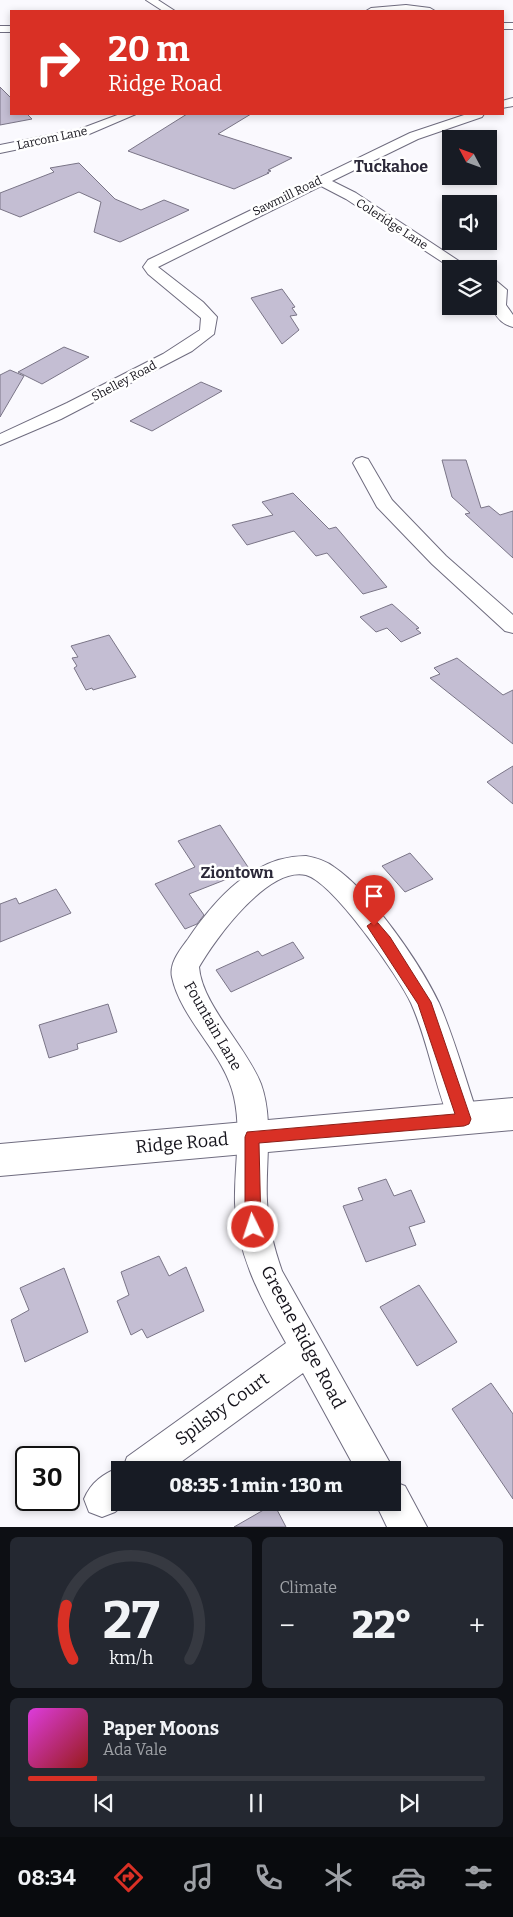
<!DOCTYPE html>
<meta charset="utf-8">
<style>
body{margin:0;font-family:Bitter,serif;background:#242831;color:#f1f3f6;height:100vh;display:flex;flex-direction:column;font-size:19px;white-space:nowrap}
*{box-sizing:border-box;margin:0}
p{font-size:16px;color:#9ea1a6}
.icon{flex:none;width:28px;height:28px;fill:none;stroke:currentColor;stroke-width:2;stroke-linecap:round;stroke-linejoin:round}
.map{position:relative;height:1527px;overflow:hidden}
.sheet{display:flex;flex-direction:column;gap:10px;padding:10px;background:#0d0f14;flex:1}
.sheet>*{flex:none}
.guide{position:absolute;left:10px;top:10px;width:494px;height:105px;border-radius:0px;box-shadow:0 2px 8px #0003;background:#d93025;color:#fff;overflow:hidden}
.needle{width:32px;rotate:311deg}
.tools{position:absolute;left:442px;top:130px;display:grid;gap:10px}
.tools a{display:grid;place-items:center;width:55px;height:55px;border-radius:0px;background:#171b24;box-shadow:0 2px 8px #0003;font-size:25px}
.speed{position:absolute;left:15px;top:1446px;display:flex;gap:10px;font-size:25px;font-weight:700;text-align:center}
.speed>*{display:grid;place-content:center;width:65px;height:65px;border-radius:50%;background:#171b24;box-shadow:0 2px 8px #0003;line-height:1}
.speed .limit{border:2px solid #111;border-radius:8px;background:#fff;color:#111}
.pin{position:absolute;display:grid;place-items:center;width:42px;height:42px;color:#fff;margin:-51px -21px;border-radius:50% 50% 50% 0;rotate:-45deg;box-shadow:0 0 5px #0007}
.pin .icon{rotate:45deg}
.me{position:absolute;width:55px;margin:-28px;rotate:356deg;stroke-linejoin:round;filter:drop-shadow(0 0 4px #0008)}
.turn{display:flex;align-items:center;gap:18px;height:105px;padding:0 15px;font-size:22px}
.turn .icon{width:65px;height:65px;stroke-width:2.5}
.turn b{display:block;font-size:35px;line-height:42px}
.big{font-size:38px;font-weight:800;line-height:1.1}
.sheet .card{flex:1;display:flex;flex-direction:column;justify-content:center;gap:8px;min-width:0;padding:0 18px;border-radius:8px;background:#242831}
.sheet .dial{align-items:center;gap:0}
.dial svg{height:130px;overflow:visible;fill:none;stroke:#363941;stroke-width:7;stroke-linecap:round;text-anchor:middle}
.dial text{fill:#f1f3f6;stroke:none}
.song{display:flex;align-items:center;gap:15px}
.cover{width:60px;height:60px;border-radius:8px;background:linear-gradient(135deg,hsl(300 70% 55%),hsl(0 70% 35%))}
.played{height:5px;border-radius:2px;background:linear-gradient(90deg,#d93025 15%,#363941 15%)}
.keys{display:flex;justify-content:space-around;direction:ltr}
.heat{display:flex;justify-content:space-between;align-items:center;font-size:28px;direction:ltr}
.sheet .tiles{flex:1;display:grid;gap:10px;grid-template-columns:1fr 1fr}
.card:last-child{grid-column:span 2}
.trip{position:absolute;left:111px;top:1461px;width:290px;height:50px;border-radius:0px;background:#171b24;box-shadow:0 2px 8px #0003;font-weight:800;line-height:50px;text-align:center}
.tabs{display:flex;height:80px;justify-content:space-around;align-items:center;background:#090b0e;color:#9ea1a6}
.tabs .icon{width:35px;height:35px}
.tabs .on{color:#d93025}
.tabs b{font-size:22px;color:#f1f3f6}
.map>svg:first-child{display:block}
.building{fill:#c4bed3;stroke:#7a7587}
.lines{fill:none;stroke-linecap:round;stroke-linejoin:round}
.street-casing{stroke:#6f6c7f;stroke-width:2}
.secondary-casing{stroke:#6f6c7f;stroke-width:2}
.street{fill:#fff;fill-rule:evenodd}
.secondary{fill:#fff;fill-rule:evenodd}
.route{fill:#d93025;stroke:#8d1f18}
.labels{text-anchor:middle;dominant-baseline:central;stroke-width:5;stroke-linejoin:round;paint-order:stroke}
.far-street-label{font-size:12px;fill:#15131b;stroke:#fff}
.street-label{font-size:15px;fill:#15131b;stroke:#fff}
.far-district-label{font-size:16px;font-weight:bold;fill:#2c2939;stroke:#fff}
.neighbourhood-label{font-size:16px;font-weight:bold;fill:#2c2939;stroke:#fff}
.near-street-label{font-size:18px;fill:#15131b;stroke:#fff}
</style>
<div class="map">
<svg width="513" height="1527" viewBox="0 0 513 1527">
<rect width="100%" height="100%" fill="#faf9fe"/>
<!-- building -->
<path class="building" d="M 0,87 L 11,98 L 11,114 L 27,114 L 32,119 L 0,125 Z
M 187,114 L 251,114 L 218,134 L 292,158 L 268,170 L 271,171 L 267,173 L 269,173 L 234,189 L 128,151 Z
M 79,163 L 115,199 L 141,210 L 164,200 L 189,210 L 120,242 L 94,232 L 101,202 L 79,192 L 20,217 L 0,209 L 0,193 L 54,172 L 50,168 Z
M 282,289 L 295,307 L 292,308 L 297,315 L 290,316 L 299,330 L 282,344 L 251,298 Z
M 64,347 L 89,357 L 42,384 L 18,372 Z
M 10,370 L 24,376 L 0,417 L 0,375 Z
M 201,382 L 222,391 L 152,431 L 130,421 Z
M 442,460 L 466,460 L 481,508 L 489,506 L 500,515 L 513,511 L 513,558 L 465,514 L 470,513 L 452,497 Z
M 293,493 L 329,529 L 336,527 L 387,587 L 363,594 L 327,553 L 316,556 L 294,531 L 247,545 L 232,525 L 273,515 L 262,502 Z
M 392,604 L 419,628 L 416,629 L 421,633 L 401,642 L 387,628 L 376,632 L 360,617 Z
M 109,635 L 136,677 L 93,690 L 92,688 L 86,690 L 74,668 L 77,666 L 72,658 L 78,657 L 71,646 Z
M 457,658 L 503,695 L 513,690 L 513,744 L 430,678 L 440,674 L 434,668 Z
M 513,766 L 513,804 L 487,782 Z
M 220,825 L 250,870 L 189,894 L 204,915 L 197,924 L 185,929 L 155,884 L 195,867 L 178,841 Z
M 410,853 L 433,879 L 405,892 L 382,866 Z
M 56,889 L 71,913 L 0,942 L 0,904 L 16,898 L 19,904 Z
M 293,942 L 304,958 L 231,992 L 216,970 L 258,951 L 262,956 Z
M 108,1004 L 117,1032 L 77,1044 L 78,1049 L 49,1058 L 39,1025 Z
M 386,1179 L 394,1196 L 411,1190 L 425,1222 L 409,1227 L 416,1245 L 366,1262 L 343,1206 L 363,1200 L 358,1188 Z
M 159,1256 L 169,1276 L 186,1267 L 204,1311 L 147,1338 L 142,1329 L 131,1335 L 117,1301 L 129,1295 L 121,1272 Z
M 64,1268 L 88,1332 L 25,1362 L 11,1320 L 29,1310 L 20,1288 Z
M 419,1285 L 457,1342 L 417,1366 L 380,1307 Z
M 491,1383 L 513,1414 L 513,1499 L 452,1409 Z
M 274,1504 L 286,1527 L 234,1527 Z"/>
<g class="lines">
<defs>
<path id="street" d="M 146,0 L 158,0 L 175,11 L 163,11 Z
M 406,5 L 430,8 L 435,11 L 366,11 L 371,8 Z
M 502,23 L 513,23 L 513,29 L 502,29 Z
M 0,26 L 11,26 L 11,32 L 0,32 Z
M 513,98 L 513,106 L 502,108 L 502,101 Z
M 120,114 L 136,114 L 87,135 L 0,153 L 0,145 L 80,129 Z
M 467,114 L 484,114 L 482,117 L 418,139 L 332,181 L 356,193 L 471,269 L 453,269 L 346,199 L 321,186 L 158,267 L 203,302 L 217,317 L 214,334 L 192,351 L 61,419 L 0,445 L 0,434 L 67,403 L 163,354 L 200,330 L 201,318 L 148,274 L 143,267 L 148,260 L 410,133 Z
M 489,277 L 494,279 L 507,290 L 506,305 L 513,315 L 513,327 C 490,321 488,296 489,277 Z
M 362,457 L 368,459 L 392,500 L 446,556 L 513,615 L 513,633 L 505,631 L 432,564 L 377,507 L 353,463 L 356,459 Z
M 306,856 C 317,858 326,861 334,867 C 371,892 420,963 439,1003 C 455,1040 466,1081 479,1119 L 475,1129 L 464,1132 L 453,1129 C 435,1089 429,1043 411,1003 C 399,977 333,882 306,875 C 268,866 215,939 199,967 C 202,1005 246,1046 261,1084 C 274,1120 265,1163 267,1201 C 268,1225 274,1248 282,1271 L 394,1470 L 392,1474 L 392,1470 L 356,1470 L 303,1373 L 170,1470 L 120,1470 L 120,1502 L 127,1502 L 115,1512 L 102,1517 L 89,1512 L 84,1499 C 91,1482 103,1474 120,1467 L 123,1468 L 127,1457 L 286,1343 C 261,1299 237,1255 235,1203 C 234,1168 242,1132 234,1097 C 225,1054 181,1020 172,977 C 169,963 180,950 188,939 C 215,899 253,856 306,856 Z
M 392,1481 L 405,1486 L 427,1527 L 387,1527 L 375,1502 L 392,1502 Z"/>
<path id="secondary" d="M 513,1098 L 513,1130 L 0,1176 L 0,1144 Z"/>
</defs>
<!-- street casing -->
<use href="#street" class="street-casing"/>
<!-- secondary casing -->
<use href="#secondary" class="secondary-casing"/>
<!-- street -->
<use href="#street" class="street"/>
<!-- secondary -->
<use href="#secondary" class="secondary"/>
</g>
<!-- route -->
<path class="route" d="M 374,921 L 378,923 L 390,937 L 431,1002 L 471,1119 L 469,1124 L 464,1126 L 259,1143 L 261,1227 L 258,1232 L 253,1234 L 248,1232 L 245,1227 L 245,1137 L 247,1132 L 455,1114 L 418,1004 L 367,926 Z"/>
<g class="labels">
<!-- far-street labels -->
<g class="far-street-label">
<text transform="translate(52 138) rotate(-12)">Larcom Lane</text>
<text transform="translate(287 196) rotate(-26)">Sawmill Road</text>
<text transform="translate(392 224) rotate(33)">Coleridge Lane</text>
<text transform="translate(124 381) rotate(-28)">Shelley Road</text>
</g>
<!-- street labels -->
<g class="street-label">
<text transform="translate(213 1026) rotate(60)">Fountain Lane</text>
</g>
<!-- far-district labels -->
<g class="far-district-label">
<text x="391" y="166">Tuckahoe</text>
</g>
<!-- neighbourhood labels -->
<g class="neighbourhood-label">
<text x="237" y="872">Ziontown</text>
</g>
<!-- near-street labels -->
<g class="near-street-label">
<text transform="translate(182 1143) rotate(-5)">Ridge Road</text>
<text transform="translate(303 1337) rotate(62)">Greene Ridge Road</text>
<text transform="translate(222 1409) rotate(-36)">Spilsby Court</text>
</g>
</g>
</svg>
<div class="tools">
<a><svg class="needle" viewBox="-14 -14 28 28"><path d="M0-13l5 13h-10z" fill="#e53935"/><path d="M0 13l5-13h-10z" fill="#9ea1a6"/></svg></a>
<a><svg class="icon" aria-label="sound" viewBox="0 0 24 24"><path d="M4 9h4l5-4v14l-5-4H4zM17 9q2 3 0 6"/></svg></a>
<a><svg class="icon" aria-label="layers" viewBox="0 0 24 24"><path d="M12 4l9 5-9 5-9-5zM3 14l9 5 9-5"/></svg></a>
</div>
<div class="speed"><div class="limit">30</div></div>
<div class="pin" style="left:374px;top:926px;background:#d93025"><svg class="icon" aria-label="arrive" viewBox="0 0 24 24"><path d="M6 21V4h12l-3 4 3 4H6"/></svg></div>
<svg class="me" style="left:253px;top:1227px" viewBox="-20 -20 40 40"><circle r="17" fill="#d93025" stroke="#fff" stroke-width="3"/><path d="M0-11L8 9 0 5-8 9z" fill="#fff"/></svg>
<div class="trip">08:35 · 1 min · 130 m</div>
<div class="guide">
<div class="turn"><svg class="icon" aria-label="right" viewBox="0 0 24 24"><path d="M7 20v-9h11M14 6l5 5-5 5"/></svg><div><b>20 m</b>Ridge Road</div></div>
</div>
</div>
<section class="sheet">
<div class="tiles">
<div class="card dial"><svg viewBox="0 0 100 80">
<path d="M14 69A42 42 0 1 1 86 69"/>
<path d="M14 69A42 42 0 0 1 10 36" stroke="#d93025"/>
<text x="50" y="56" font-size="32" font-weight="700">27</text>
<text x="50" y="72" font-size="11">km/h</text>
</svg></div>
<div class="card"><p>Climate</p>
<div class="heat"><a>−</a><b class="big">22°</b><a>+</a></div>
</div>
<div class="card">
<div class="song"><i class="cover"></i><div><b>Paper Moons</b><p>Ada Vale</p></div></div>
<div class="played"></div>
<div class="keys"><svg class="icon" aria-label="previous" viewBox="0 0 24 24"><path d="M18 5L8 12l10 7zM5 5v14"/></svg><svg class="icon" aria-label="pause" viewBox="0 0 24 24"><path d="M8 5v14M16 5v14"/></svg><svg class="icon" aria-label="next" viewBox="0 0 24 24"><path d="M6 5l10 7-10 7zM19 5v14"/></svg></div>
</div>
</div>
</section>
<nav class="tabs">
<b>08:34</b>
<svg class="icon on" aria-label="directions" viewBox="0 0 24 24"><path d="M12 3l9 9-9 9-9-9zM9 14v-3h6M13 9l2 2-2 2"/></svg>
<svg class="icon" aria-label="music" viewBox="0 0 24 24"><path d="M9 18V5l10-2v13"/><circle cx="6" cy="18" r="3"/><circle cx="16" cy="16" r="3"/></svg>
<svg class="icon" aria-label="phone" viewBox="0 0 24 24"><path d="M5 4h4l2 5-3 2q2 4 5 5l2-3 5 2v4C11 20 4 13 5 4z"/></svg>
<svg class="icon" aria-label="climate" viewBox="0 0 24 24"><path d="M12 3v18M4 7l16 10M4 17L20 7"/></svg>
<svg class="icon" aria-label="car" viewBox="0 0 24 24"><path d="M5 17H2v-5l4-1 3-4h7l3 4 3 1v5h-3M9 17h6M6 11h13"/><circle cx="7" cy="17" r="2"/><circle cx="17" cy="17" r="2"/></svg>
<svg class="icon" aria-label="filters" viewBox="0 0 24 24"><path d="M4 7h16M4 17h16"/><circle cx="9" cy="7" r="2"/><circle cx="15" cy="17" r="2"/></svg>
</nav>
